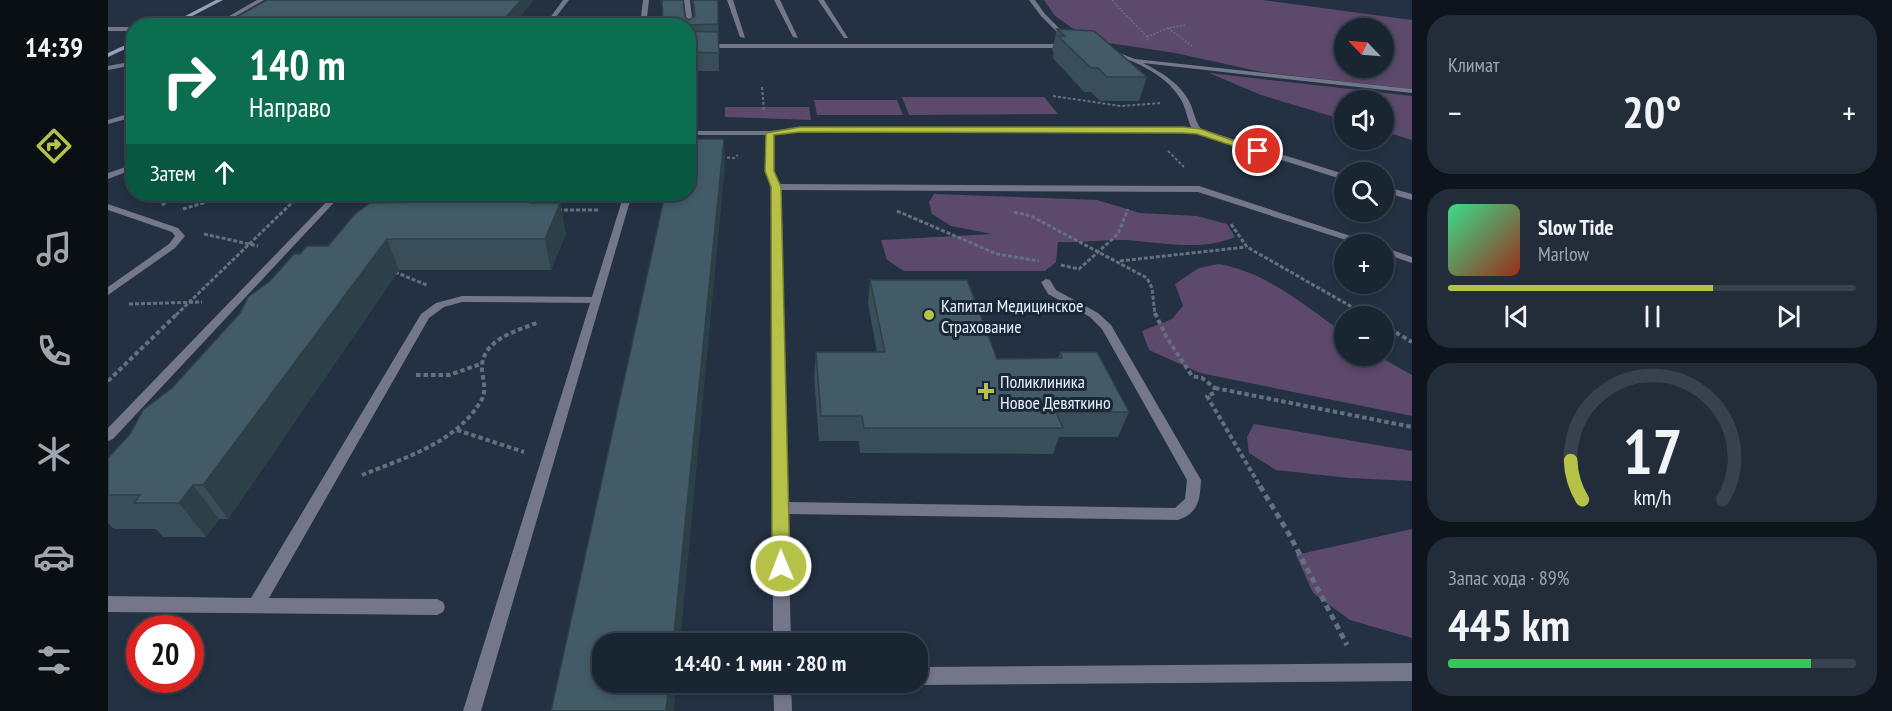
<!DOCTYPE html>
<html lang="ru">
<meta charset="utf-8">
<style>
body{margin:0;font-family:"PT Sans Narrow",sans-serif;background:#232d3a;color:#f1f3f6;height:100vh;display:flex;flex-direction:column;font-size:22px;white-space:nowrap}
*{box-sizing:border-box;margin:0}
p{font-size:20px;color:#9fa5ac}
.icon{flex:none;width:33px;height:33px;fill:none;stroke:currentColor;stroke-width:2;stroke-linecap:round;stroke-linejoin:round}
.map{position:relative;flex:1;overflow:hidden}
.drawer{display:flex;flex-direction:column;gap:15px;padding:15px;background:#0e141c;width:480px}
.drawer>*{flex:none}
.hud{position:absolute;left:18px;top:18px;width:570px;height:183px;border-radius:24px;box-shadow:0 3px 9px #0003,0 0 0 2px #38424d;background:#0b6e4f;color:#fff;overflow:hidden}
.needle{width:39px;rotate:295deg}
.controls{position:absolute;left:1226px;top:18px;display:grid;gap:12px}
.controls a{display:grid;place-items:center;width:60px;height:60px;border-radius:50%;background:#1a2532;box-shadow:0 3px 9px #0003,0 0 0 2px #38424d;font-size:30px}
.speed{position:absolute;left:18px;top:615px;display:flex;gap:12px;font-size:30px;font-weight:700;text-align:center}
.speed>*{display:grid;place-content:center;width:78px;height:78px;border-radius:50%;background:#1a2532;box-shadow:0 3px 9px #0003,0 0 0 2px #38424d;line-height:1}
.speed .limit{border:9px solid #d22;background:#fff;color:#111}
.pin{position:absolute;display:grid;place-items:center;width:51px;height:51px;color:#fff;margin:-26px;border:3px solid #fff;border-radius:50%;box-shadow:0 2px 6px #0007}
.me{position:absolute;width:66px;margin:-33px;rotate:359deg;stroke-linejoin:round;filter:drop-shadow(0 0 4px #0008)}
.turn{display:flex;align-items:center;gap:21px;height:126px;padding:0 24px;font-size:27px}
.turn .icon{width:78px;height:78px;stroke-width:2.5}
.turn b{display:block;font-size:42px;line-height:51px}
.then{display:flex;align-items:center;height:57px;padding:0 24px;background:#0003;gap:12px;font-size:22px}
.big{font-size:45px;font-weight:800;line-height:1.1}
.drawer .tile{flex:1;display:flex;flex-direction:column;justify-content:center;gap:9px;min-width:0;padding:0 21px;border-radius:24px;background:#232d3a}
.drawer .dial{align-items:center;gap:0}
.dial svg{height:156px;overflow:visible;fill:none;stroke:#38424d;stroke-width:7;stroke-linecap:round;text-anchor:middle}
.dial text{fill:#f1f3f6;stroke:none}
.song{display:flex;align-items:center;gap:18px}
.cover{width:72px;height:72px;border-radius:9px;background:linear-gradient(135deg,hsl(150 70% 55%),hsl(10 70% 35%))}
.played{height:6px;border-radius:3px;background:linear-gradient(90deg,#b6c148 65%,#38424d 65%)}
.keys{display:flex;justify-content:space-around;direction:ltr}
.heat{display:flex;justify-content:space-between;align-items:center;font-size:33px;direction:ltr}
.charge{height:9px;border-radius:4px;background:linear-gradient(90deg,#34c759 89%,#38424d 0)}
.trip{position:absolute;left:484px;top:633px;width:336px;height:60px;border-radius:24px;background:#1a2532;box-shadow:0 3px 9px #0003,0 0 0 2px #38424d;font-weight:800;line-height:60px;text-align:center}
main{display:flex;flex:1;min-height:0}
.menu{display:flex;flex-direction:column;width:108px;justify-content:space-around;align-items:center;background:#0a0f14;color:#9fa5ac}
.menu .icon{width:42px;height:42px}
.menu .current{color:#b6c148}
.menu b{font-size:27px;color:#f1f3f6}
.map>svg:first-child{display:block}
.green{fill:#5c496c;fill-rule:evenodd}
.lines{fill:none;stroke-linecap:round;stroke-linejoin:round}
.path-far4{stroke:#63707f;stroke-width:1.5;stroke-dasharray:2 1.5;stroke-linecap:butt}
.path-far3{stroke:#63707f;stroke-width:2;stroke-dasharray:3 2;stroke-linecap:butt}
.path-far2{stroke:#63707f;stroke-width:3;stroke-dasharray:4 2;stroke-linecap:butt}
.path-far1{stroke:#63707f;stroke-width:4;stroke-dasharray:4.5 3;stroke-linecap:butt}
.path{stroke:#63707f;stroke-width:5;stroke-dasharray:6 4.5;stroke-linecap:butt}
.service{fill:#747689;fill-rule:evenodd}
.minor{fill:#747689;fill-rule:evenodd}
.secondary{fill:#9a9dbc;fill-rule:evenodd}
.wall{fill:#394e58}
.shaded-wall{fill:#2e4047}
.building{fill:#425b66;stroke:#2e4047;stroke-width:1.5}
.route{fill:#b6c148;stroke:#767d2f;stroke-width:1.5}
.poi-dot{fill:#b6c148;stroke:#1a2737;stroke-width:2}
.labels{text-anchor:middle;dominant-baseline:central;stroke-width:6;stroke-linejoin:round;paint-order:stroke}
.poi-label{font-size:18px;fill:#e9f2fd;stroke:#1a2737;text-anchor:start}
</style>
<main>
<nav class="menu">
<b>14:39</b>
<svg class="icon current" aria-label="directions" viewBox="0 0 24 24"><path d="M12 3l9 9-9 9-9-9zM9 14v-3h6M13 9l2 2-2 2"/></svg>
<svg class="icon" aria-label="music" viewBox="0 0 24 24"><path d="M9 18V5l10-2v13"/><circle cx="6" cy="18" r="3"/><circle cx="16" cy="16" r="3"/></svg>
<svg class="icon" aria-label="phone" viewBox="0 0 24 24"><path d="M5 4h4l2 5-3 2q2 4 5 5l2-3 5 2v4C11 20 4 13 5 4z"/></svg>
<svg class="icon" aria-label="climate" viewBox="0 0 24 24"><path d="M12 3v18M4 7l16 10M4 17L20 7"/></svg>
<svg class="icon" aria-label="car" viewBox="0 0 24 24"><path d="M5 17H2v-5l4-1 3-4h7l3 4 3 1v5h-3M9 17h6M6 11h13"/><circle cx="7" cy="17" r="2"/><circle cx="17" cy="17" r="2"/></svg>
<svg class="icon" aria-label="filters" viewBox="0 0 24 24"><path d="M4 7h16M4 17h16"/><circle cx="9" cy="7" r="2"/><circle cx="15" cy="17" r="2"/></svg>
</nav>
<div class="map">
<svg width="1304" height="711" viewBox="0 0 1304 711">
<rect width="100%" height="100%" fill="#233142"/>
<!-- green -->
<path class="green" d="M 936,0 L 1154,0 L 1304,20 L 1304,89 L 1154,72 L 1067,53 L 981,40 L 947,16 ZM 1236,28 L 1275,28 L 1275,68 L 1236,68 Z
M 1101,73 L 1304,96 L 1304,140 L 1275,131 L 1275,100 L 1236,100 L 1236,120 L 1153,95 Z
M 794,97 L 936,97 L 950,114 L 801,115 Z
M 706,100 L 789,100 L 795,115 L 709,115 Z
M 617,107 L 701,107 L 703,120 L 617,117 Z
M 826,194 L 989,200 L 1032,213 L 1089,216 L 1119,224 L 1127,237 C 1093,252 1052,242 1016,240 C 993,240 972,243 950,242 L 948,262 L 937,271 L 796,271 L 779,260 L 773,240 L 884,234 L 843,226 L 824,214 L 821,202 Z
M 1110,264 C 1157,271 1197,306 1236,333 L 1236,356 L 1270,356 L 1304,375 L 1304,416 L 1092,373 L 1041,350 L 1034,331 L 1064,319 L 1075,306 L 1067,284 L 1091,268 Z
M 1146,424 L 1304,451 L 1304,481 L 1241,478 L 1168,470 L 1141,453 L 1139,437 Z
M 1304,529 L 1304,638 L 1242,620 L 1205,593 L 1188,555 Z"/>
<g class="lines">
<!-- path-far4 -->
<path class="path-far4" d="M 1004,0 L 1039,37 L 1039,42
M 467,23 L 496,26
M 1060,28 L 1084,46
M 1039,37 L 1060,28 L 1079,25"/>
<!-- path-far3 -->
<path class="path-far3" d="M 654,87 L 656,112
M 945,96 L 1013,106 L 1054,103
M 1060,151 L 1076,167
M 614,157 L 626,158 L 630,155"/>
<!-- path-far2 -->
<path class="path-far2" d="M 100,200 L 146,201 L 189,196
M 54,205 L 71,194
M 75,209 L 95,203 L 103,194
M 450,210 L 490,210
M 789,211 L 889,254 L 931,261
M 906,212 L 923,216 L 1039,278 L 1044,288 L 1047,315
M 1123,224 L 1139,247 L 1258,315
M 96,234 L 150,246
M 1012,261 L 1138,247
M 953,265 L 971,269 L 1010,234 L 1020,209
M 287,272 L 319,285
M 21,304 L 94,302
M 68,315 L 193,194"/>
<!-- path-far1 -->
<path class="path-far1" d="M 1047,313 L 1059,338 L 1084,376 L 1094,378 L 1107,388 L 1106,393 L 1099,396 L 1153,488
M 1255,313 L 1260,316
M 1275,325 L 1304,342
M 308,375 L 341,375 L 373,364
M 0,381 L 70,313
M 1107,388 L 1304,427
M 349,430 L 416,452
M 254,475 C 296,458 348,443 373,401 C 379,391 375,381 374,370 C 372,341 407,331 429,323"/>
<!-- path -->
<path class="path" d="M 1152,486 L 1181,534 L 1239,645"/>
<!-- service -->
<path class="service" d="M 149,0 L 156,0 L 111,26 L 104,26 Z
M 455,0 L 461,0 L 441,26 L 436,26 Z
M 576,0 L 582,0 L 586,33 L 583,35 L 580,34 Z
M 619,0 L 625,0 L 637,38 L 632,37 Z
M 666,0 L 672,0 L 690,38 L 685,37 Z
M 710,0 L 716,0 L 740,38 L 736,38 Z
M 921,0 L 927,0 L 937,14 L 961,38 L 961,40 L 957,40 L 933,16 Z
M 580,44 L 960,44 L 963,46 L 960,48 L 580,48 Z
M 998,48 L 1027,59 L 1304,89 L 1304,93 L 1035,63 C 1053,72 1073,84 1082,103 C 1086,112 1087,121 1093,129 L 1236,174 L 1236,180 L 1089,133 L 692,131 L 666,135 L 666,171 L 671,184 L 1091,186 L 1261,242 L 1263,244 L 1250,244 L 1090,192 L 672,190 L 680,502 L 1067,508 L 1077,499 L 1079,480 L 994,329 L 982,317 L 940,294 L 933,282 L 938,279 L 942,280 L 948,290 L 990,313 L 1003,325 L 1093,480 C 1092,499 1091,513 1070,520 L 680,514 L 683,644 L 665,644 L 664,187 L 658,171 L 658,135 L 580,135 L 580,131 L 662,131 L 692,127 L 1084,129 C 1079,119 1078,107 1072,98 C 1057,73 1022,59 996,51 Z
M 26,61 L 26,65 L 0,70 L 0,66 Z
M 26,112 L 26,117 L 0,124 L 0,120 Z
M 26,164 L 26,169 L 0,179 L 0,173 Z
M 1275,186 L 1304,194 L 1304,200 L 1275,192 Z
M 226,194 L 234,194 L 5,439 L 0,441 L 0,428 Z
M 0,204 L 70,228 L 77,236 L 67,248 L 0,295 L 0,287 L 61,244 L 67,236 L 64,232 L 0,210 Z
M 1275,247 L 1304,257 L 1304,263 L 1275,253 Z
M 354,296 L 488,297 L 493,300 L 488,303 L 354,302 L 336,307 L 321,318 L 161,598 L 329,599 L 335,602 L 337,607 L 335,612 L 329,615 L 0,612 L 0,596 L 143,598 L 313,314 L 328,303 Z
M 1304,663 L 1304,681 L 810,685 L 804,682 L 810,682 L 810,667 Z
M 665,682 L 683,682 L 684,711 L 666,711 Z"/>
<!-- minor -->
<path class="minor" d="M 535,0 L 541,0 L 538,26 L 532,26 Z
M 0,27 L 26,27 L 26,31 L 0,31 Z
M 516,194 L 524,194 L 373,711 L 355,711 Z"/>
<!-- secondary -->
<path class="secondary" d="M 108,0 L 115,0 L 65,26 L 58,26 Z
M 26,41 L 26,45 L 0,57 L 0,53 Z"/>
</g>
<!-- wall -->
<path class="wall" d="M 584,0 L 610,0 L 611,71 L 580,71 L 580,26 L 555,26 L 577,17 L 581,20 L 586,16 Z
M 949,29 L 1039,77 L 1031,101 L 992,101 L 983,92 L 976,92 L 945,58 L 946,53 L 944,50 Z
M 423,200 L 424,203 L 458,233 L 443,270 L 291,270 L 120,519 L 111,519 L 98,537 L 55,537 L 48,529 L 6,529 L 0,523 L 0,458 L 162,281 L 192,254 L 220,246 Z
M 762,280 L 889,359 L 950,358 L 952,352 L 1021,412 L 1010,437 L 951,437 L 945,454 L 752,453 L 751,441 L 711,441 L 706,377 L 708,352 L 769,352 L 760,304 Z"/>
<!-- shaded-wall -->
<path class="shaded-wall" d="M 413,0 L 426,0 L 405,26 L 392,26 Z
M 616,139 L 617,165 L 572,644 L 565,644 Z
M 452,203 L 458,233 L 443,270 L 437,239 Z
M 279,239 L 291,270 L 120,519 L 95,485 Z
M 85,485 L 111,519 L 98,537 L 71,503 Z
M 561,682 L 568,682 L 566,711 L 558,711 Z"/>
<!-- building -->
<path class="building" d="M 159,0 L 413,0 L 391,25 L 112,26 Z
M 554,0 L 575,0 L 577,17 L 581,20 L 587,16 L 585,0 L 610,0 L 610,24 L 555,26 Z
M 949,29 L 986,31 L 1039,77 L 999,77 L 990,68 L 983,68 L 950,36 L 957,36 Z
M 580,31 L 610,32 L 611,53 L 580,52 Z
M 580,139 L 616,139 L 565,644 L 495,644 L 495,682 L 561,682 L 558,711 L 443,711 L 557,194 L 580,194 Z
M 423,200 L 422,203 L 452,203 L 437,239 L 279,239 L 95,485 L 85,485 L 71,503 L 26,503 L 32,495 L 0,495 L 0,458 L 22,434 L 35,410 L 64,388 L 132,313 L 140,297 L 162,281 L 186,254 L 192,254 L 199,246 L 220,246 L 247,214 L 262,203 Z
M 762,280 L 859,280 L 889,359 L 954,358 L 952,352 L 989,352 L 1021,412 L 948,412 L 955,428 L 756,428 L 754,416 L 713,416 L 708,352 L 777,352 Z"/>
<!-- route -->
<path class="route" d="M 692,127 L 1075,127 L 1093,129 L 1154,151 L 1150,154 L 1089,134 L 1075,133 L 692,132 L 666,135 L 666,171 L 673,187 L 682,566 L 679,571 L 673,573 L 666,571 L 664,566 L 663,187 L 657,171 L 658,133 Z"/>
<!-- markers -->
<g class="poi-dot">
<circle cx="821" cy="315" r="6"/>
<path d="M875 382h6v6h6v6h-6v6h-6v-6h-6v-6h6z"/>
</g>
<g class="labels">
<!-- poi labels -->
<g class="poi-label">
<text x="833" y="305">Капитал Медицинское<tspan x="833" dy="21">Страхование</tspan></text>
<text x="892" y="381">Поликлиника<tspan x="892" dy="21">Новое Девяткино</tspan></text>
</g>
</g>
</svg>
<div class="controls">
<a><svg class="needle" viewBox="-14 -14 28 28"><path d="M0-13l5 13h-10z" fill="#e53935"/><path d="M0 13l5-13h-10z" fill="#9fa5ac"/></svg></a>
<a><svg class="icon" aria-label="sound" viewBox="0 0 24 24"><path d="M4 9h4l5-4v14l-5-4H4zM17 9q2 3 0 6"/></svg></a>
<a><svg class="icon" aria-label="search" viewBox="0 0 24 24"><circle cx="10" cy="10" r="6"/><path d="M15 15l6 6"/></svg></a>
<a>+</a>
<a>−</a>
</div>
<div class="speed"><div class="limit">20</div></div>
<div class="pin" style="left:1150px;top:151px;background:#d93025"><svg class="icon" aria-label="arrive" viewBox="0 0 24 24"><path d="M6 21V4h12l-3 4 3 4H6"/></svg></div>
<svg class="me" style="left:673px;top:566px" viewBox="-20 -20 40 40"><circle r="17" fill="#b6c148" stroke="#fff" stroke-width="3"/><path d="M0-11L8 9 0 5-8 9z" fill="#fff"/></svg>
<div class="trip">14:40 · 1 мин · 280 m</div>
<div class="hud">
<div class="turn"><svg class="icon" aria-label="right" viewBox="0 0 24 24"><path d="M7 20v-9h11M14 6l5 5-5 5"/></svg><div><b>140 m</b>Направо</div></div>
<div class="then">Затем<svg class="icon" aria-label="ahead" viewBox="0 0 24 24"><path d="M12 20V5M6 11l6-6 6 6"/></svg></div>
</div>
</div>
<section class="drawer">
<div class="tile"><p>Климат</p>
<div class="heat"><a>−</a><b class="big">20°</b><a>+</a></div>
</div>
<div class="tile">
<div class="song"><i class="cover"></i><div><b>Slow Tide</b><p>Marlow</p></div></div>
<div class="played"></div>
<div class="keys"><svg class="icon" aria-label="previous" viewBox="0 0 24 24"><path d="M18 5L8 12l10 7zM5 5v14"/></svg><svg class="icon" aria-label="pause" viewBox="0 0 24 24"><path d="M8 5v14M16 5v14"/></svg><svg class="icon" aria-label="next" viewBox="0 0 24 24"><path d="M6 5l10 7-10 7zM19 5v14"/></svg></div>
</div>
<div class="tile dial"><svg viewBox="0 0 100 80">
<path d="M14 69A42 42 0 1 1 86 69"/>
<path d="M14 69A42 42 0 0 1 8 49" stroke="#b6c148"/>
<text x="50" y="56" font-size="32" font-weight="700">17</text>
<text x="50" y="72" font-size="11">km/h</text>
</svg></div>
<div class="tile"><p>Запас хода · 89%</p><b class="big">445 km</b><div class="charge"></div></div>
</section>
</main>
